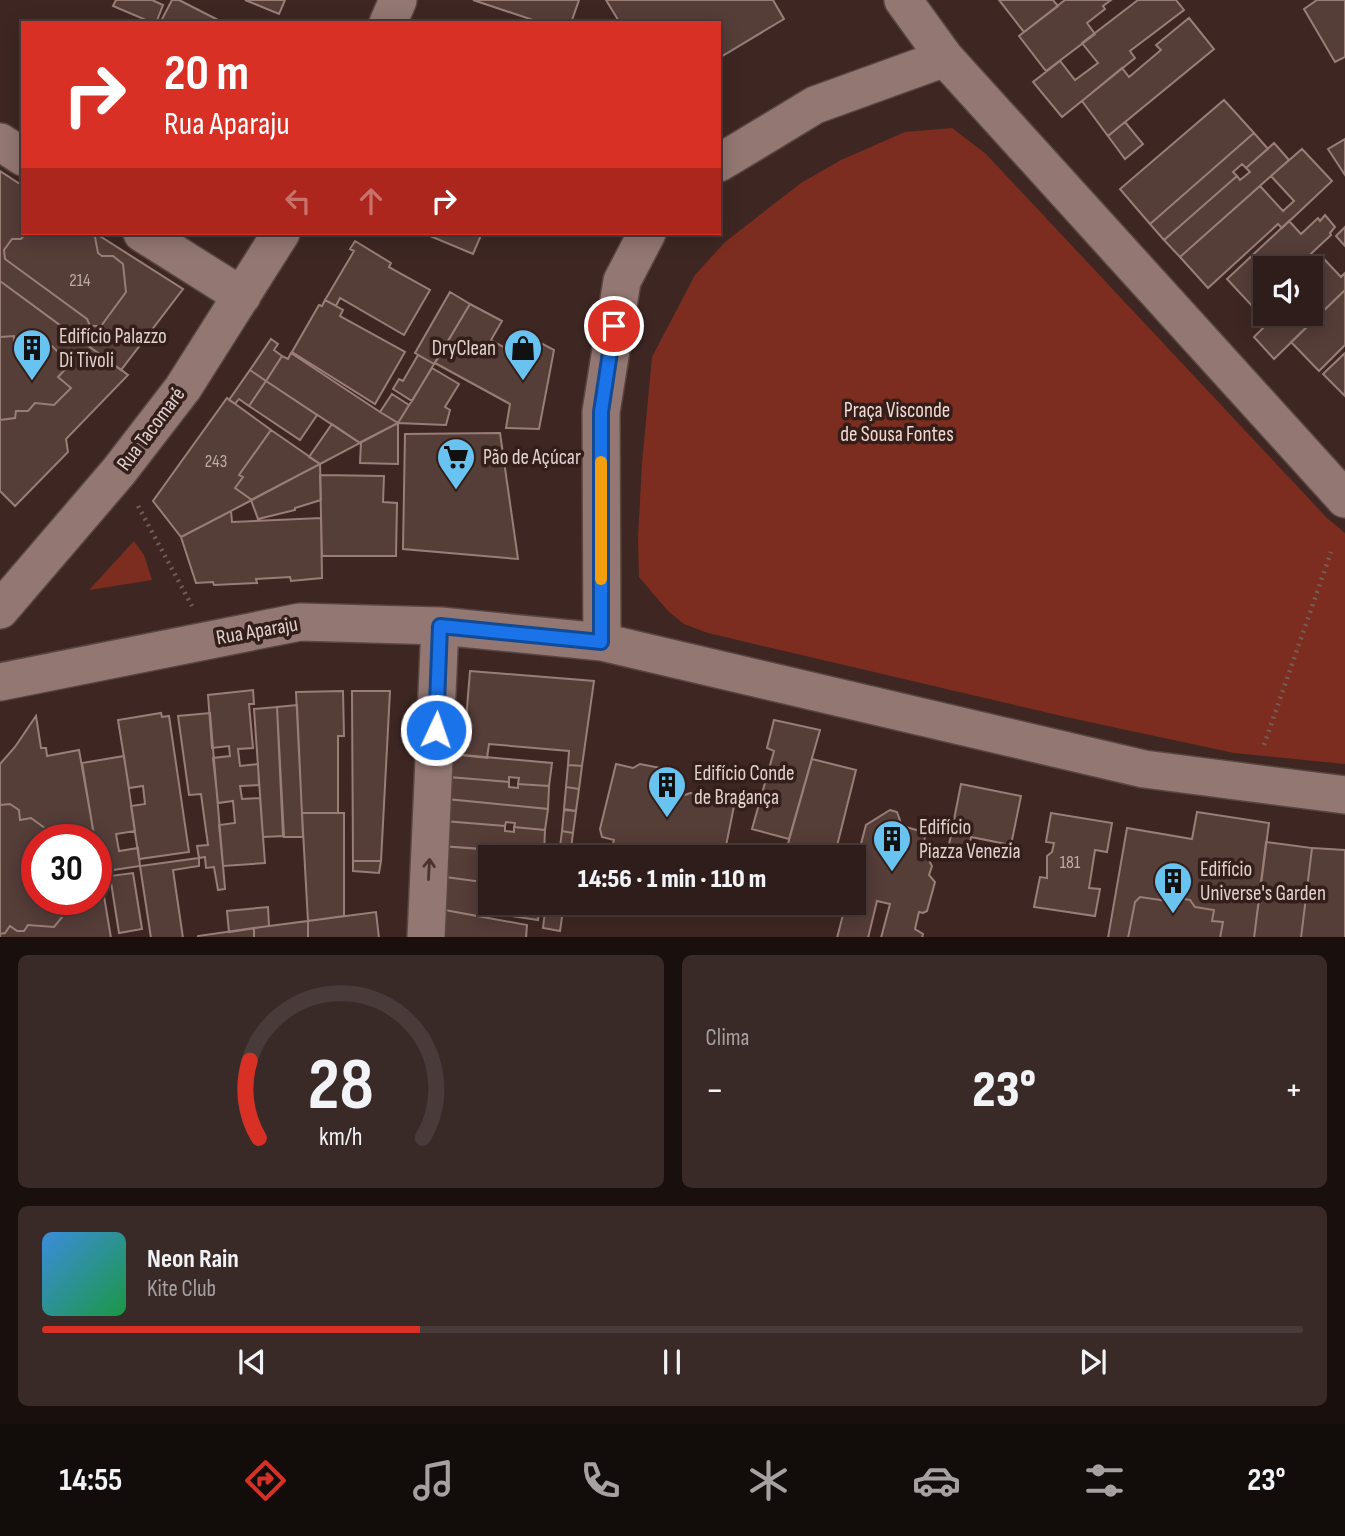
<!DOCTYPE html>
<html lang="pt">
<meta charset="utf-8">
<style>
body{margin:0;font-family:"Sofia Sans Condensed",sans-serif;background:#3a2a27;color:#f1f3f6;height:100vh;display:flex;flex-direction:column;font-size:26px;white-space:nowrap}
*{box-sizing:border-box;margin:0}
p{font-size:23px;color:#a7a2a2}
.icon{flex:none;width:38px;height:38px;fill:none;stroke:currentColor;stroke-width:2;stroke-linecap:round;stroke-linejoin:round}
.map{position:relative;height:937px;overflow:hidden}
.details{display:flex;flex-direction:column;gap:18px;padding:18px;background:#19100e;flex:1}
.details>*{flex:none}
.hud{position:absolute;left:21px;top:21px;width:700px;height:214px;border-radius:0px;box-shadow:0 4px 18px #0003,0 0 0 2px #493b39;background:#d93025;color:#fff;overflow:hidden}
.tools{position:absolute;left:1253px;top:256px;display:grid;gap:14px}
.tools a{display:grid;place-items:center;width:70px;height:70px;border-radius:0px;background:#2e1d1a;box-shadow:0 4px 18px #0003,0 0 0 2px #493b39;font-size:35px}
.speed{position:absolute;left:21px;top:824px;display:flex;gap:14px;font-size:35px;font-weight:700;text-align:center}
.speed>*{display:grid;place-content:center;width:91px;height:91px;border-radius:50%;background:#2e1d1a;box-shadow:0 4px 18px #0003,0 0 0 2px #493b39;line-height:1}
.speed .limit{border:10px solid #d22;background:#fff;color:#111}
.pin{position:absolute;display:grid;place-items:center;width:60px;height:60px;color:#fff;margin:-30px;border:4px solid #fff;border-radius:50%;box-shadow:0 2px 7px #0007}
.me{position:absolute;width:77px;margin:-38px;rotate:3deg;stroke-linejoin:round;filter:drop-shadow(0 0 5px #0008)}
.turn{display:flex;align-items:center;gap:24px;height:147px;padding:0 28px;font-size:32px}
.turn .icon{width:91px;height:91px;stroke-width:2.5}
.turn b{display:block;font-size:49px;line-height:60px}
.lanes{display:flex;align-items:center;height:66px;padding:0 28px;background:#0003;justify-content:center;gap:35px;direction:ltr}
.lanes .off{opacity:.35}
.big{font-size:52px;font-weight:800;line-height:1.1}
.details .widget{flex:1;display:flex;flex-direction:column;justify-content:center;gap:10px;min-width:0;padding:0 24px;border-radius:10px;background:#3a2a27}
.details .dial{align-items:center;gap:0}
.dial svg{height:182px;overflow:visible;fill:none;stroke:#493b39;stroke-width:7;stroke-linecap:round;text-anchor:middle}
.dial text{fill:#f1f3f6;stroke:none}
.song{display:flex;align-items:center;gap:21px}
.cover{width:84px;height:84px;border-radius:10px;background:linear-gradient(135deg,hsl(210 70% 55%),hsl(140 70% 35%))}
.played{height:7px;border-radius:4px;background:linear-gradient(90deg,#d93025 30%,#493b39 30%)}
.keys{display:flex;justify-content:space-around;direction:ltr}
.heat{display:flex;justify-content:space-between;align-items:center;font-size:38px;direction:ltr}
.details .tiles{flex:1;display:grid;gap:18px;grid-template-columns:1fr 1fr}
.widget:last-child{grid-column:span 2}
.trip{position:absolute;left:478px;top:845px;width:388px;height:70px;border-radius:0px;background:#2e1d1a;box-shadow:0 4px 18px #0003,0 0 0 2px #493b39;font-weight:800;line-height:70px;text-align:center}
.tabs{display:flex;height:112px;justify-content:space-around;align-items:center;background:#120c0a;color:#a7a2a2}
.tabs .icon{width:49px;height:49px}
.tabs .on{color:#d93025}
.tabs b{font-size:32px;color:#f1f3f6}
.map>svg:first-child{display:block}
.green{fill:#7c2d1f}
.building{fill:#553d38;stroke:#997e78;stroke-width:2}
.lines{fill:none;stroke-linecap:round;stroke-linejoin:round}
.minor-casing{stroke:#594642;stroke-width:40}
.path{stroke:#725d59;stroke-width:4.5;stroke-dasharray:2 5;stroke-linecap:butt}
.minor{stroke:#927772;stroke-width:37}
.oneway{stroke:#4b342f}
.route-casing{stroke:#114b97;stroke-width:18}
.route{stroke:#1a73e8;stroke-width:12}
.slow{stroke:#f59e0b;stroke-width:12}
.labels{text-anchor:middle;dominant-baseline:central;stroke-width:7;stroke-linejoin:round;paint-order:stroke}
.number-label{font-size:18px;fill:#bdaca8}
.poi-label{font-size:21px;fill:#e0d1ce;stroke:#331e19;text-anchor:start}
.park-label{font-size:21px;fill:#f3d8d2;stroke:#331e19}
.street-label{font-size:21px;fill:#e0d1ce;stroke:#331e19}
</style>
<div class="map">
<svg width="1345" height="938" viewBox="0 0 1345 938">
<rect width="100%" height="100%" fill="#3e2723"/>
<!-- green -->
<path class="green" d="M 952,128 L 986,154 L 1327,518 L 1345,533 L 1345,764 L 1234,753 L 1066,717 L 708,633 L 684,624 L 668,611 L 639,577 L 638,538 L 642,463 L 652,357 L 695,275 L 725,242 L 801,183 L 841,160 L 905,132 Z
M 134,541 L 144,555 L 152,580 L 89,590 Z"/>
<!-- building -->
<path class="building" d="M 116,0 L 152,0 L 163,5 L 156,23 L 153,23 L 113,6 Z
M 172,0 L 179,0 L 224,23 L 160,23 Z
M 245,0 L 285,0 L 279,14 Z
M 473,0 L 579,0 L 571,23 L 542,23 Z
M 606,0 L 773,0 L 784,19 L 719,58 L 719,23 L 620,23 Z
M 999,0 L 1053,0 L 1058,6 L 1024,32 Z
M 1065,0 L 1111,0 L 1103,6 L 1105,9 L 1087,23 L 1095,34 L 1046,71 L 1019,36 Z
M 1138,0 L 1176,0 L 1184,10 L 1130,51 L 1135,58 L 1062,117 L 1033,82 L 1060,61 L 1075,80 L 1098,63 L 1082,43 Z
M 1317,0 L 1345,0 L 1345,57 L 1335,62 L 1304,9 Z
M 1189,18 L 1214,49 L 1108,136 L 1082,101 L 1122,68 L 1129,77 L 1161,50 L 1156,45 Z
M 1224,100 L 1254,133 L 1150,224 L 1120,189 Z
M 1125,122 L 1143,144 L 1125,159 L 1108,136 Z
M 1254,133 L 1268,149 L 1246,168 L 1242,164 L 1233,172 L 1237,176 L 1164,240 L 1150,224 Z
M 1345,139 L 1345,175 L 1328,149 Z
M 1274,143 L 1289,160 L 1180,257 L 1164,240 L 1237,176 L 1240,180 L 1250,172 L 1246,168 Z
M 1302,149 L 1332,181 L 1282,228 L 1278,224 L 1208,288 L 1180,257 L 1260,186 L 1283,211 L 1294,201 L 1271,176 Z
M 0,171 L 23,186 L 23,233 L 95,233 L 183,289 L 121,370 L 0,281 Z
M 1325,215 L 1335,227 L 1330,233 L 1331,235 L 1300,264 L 1301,268 L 1265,268 L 1265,304 L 1260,309 L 1258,303 L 1254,308 L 1227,279 L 1289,221 L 1301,234 L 1318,218 L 1320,221 Z
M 1345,227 L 1345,246 L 1336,236 Z
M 26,233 L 91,233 L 95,237 L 98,253 L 102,256 L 113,256 L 123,264 L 126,292 L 101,326 L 90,326 L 87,319 L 5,259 L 4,250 L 12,239 L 21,239 Z
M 423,233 L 482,233 L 473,254 Z
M 355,241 L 391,263 L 389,267 L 430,290 L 404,335 L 340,298 L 336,306 L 325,300 L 354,251 L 350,249 Z
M 1325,260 L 1341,277 L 1345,273 L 1345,290 L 1274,359 L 1254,337 L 1278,313 L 1311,313 L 1311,271 L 1315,267 L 1316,269 Z
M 0,281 L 128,375 L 66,439 L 68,452 L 15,506 L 0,491 Z
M 1345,290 L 1345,345 L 1319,371 L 1291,342 Z
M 450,292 L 470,304 L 434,364 L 415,353 Z
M 325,300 L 343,310 L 340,316 L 405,352 L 375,404 L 292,352 L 319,305 L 322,306 Z
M 470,304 L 502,321 L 491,340 L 516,354 L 526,335 L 554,350 L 539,429 L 506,428 L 510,404 L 435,363 Z
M 14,336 L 14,349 L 52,346 L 70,364 L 58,377 L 71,388 L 54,405 L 35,403 L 28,411 L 16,411 L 15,418 L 0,420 L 0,337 Z
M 271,339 L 278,344 L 274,350 L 282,356 L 266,381 L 250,370 Z
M 291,353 L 380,412 L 398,423 L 360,443 L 266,381 L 282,356 L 288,359 Z
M 1345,353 L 1345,396 L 1323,374 Z
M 418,355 L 434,364 L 412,401 L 393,389 L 399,379 L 403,381 Z
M 432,368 L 459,384 L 445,407 L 450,410 L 446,425 L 398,423 Z
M 250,370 L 266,381 L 249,406 L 239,399 L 235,404 L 229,400 Z
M 266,381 L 317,415 L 300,440 L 249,406 Z
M 392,394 L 409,405 L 398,423 L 380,412 Z
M 227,398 L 271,430 L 239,475 L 243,477 L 235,488 L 252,500 L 181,537 L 153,501 Z
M 398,423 L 398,464 L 360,463 L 361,442 Z
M 332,424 L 360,443 L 320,464 L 309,457 Z
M 271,430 L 320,464 L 252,500 L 235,488 L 243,477 L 239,475 Z
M 500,433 L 518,559 L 403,549 L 405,434 Z
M 320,464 L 321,500 L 295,508 L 295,510 L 258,519 L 251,500 Z
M 320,475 L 384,476 L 383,502 L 397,503 L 396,556 L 322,556 Z
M 231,511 L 232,522 L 321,518 L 322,578 L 291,581 L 290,577 L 256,579 L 257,583 L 214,585 L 213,582 L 196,583 L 181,537 Z
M 470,671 L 594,681 L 582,766 L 568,765 L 569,751 L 489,744 L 487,758 L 461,755 L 462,745 L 464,745 Z
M 253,690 L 254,704 L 249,704 L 253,748 L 238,749 L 240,766 L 258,764 L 259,785 L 240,786 L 242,799 L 260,798 L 265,863 L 223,866 L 219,825 L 235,823 L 233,801 L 218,803 L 213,758 L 230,756 L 229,746 L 212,748 L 208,695 Z
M 343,691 L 344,736 L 338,736 L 338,813 L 302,813 L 296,692 Z
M 352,691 L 390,691 L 381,861 L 353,861 Z
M 297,705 L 303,837 L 284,837 L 277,707 Z
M 277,707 L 283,836 L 263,837 L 254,709 Z
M 161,713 L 162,717 L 169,716 L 189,852 L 139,859 L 131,806 L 145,804 L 143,786 L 129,788 L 118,720 Z
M 210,713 L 225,889 L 218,890 L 214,867 L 206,868 L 205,857 L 199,858 L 197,846 L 208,845 L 201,794 L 189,795 L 178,716 Z
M 36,716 L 41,748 L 46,748 L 47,756 L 79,750 L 95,840 L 37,840 L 37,900 L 96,900 L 96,848 L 111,938 L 0,938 L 0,764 L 15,747 Z
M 774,720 L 820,730 L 789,839 L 752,829 L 774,751 L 767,748 Z
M 452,754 L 552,763 L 549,786 L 518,784 L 519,778 L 509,777 L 509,782 L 449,777 Z
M 124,756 L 135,831 L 116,834 L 119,851 L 138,848 L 140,866 L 100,872 L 82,763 Z
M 812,759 L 856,770 L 834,858 L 784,858 Z
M 616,764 L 633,768 L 640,764 L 665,769 L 685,795 L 690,793 L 732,801 L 734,806 L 725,851 L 722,853 L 697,849 L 693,850 L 691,858 L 609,858 L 614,840 L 602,837 L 600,829 Z
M 568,765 L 582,766 L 579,789 L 566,787 Z
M 449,777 L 509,782 L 509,787 L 518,788 L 518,784 L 549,786 L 548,809 L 447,799 Z
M 961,784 L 1021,796 L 1011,845 L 971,837 L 969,849 L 949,845 Z
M 566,787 L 579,789 L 576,811 L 564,809 Z
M 447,799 L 548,809 L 545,830 L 514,827 L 515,823 L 506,822 L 505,826 L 444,821 Z
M 10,804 L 19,810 L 20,820 L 31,818 L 53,834 L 53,840 L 37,840 L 37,900 L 61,900 L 63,916 L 54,927 L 28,925 L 24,931 L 17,931 L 10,926 L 5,933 L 0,934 L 0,805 Z
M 564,810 L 576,811 L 573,833 L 562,831 Z
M 890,810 L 897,812 L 902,826 L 920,831 L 925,837 L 921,854 L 926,855 L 932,866 L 929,875 L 935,882 L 927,911 L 923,913 L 919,912 L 915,929 L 923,934 L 922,938 L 881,938 L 890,904 L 877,901 L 868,938 L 837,938 L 846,903 L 854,903 L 854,870 L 866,825 Z
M 1197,812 L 1269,823 L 1254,938 L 1108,938 L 1127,828 L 1192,839 Z
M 302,813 L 344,813 L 344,916 L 308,921 Z
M 1051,813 L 1112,823 L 1107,852 L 1095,850 L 1089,888 L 1100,889 L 1095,916 L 1034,907 L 1040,877 L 1047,878 L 1047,856 L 1052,852 L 1054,843 L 1046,842 Z
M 444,821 L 505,826 L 505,831 L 514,832 L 514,827 L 545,830 L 544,854 L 441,846 Z
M 562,831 L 573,833 L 570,856 L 559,855 Z
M 1266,842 L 1312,848 L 1301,938 L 1254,938 Z
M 441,846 L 483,849 L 482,854 L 518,858 L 490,858 L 490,883 L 438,876 Z
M 761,848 L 784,854 L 784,858 L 758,858 Z
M 1312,848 L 1345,850 L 1345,938 L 1301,938 Z
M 199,858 L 199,866 L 173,870 L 183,938 L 151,938 L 140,866 Z
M 353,861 L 381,861 L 379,873 L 353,871 Z
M 133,873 L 142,929 L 119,933 L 110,876 Z
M 438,876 L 490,883 L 490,903 L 540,903 L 538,920 L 477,911 L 477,916 L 434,908 Z
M 1140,897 L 1174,902 L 1179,898 L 1190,900 L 1195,907 L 1214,910 L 1212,921 L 1223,922 L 1220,938 L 1128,938 L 1135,902 Z
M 564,903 L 560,931 L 543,928 L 546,903 Z
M 268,907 L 269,926 L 229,932 L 227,911 Z
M 434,908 L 527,925 L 526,938 L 433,938 Z
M 376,912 L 379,938 L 308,938 L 308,921 Z
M 308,921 L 308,938 L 254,938 L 254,928 Z
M 254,928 L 254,938 L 198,938 L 198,936 Z"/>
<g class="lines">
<defs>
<path id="minor" d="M 903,0 L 945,58 L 1345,499
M 388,23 L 398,0
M 0,142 L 23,157
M 719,163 L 815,105 L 945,58
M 142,233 L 242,296
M 0,610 L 119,471 L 183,388 L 281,233
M 602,642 L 601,412 L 622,281 L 647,233
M 0,682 L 300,622 L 440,626 L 602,642 L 1144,769 L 1345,795
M 426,938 L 440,626"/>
</defs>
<!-- minor casing -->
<use href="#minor" class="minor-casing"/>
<!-- path -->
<path class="path" d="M 138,506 L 192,606
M 1264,745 L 1331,552"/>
<!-- minor -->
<use href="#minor" class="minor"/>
</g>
<!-- one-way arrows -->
<defs><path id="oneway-shaft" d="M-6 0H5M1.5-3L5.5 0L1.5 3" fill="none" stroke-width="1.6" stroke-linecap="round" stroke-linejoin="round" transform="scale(1.75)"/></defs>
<use class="oneway" href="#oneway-shaft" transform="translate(429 869) rotate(-87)"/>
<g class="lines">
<defs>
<path id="route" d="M 436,730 L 440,626 L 601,642 L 601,412 L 614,326"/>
</defs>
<!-- route casing -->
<use href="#route" class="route-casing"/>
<!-- route -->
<use href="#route" class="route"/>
<!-- slow -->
<path class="slow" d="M 601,462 L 601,579"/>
</g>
<!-- icons -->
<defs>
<symbol id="building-pin" viewBox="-11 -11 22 30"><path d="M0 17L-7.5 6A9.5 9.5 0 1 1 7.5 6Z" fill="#69c3f1" stroke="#331e19"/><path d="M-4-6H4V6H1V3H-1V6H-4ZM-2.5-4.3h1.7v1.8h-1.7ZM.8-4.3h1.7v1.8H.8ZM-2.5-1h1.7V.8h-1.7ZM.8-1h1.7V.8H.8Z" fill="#111"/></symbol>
<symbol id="shop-pin" viewBox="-11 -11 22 30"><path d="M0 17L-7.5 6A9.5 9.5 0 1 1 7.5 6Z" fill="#69c3f1" stroke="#331e19"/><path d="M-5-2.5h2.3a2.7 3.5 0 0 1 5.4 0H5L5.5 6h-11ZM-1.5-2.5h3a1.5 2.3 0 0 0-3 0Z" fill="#111"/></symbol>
<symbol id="supermarket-pin" viewBox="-11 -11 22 30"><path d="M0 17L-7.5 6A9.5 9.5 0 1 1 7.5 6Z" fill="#69c3f1" stroke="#331e19"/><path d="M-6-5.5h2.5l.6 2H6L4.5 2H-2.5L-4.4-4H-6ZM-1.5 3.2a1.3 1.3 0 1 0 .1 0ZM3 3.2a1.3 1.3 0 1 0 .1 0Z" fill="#111"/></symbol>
</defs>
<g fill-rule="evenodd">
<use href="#building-pin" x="10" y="326" width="44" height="60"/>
<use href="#shop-pin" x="501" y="326" width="44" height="60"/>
<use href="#supermarket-pin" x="434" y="435" width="44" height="60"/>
<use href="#building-pin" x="645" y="763" width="44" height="60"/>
<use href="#building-pin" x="870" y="817" width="44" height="60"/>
<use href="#building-pin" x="1151" y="859" width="44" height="60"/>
</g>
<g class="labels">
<!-- number labels -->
<g class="number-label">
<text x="80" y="280">214</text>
<text x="216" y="461">243</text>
<text x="1070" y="862">181</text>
</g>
<!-- poi labels -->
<g class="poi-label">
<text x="59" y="336">Edifício Palazzo<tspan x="59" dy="24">Di Tivoli</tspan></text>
<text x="496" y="348" text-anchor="end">DryClean</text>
<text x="483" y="457">Pão de Açúcar</text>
<text x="694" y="773">Edifício Conde<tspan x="694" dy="24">de Bragança</tspan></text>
<text x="919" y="827">Edifício<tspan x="919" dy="24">Piazza Venezia</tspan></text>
<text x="1200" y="869">Edifício<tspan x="1200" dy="24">Universe's Garden</tspan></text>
</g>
<!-- park labels -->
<g class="park-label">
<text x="897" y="410">Praça Visconde<tspan x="897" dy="24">de Sousa Fontes</tspan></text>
</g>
<!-- street labels -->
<g class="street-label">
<text transform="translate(151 429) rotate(-53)">Rua Tacomaré</text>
<text transform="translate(257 631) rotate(-10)">Rua Aparaju</text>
</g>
</g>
</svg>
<div class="tools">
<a><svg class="icon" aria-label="sound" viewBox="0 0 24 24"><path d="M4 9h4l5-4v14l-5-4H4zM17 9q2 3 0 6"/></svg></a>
</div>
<div class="speed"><div class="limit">30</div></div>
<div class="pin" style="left:614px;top:326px;background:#d93025"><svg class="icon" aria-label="arrive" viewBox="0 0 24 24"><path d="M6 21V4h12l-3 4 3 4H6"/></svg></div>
<svg class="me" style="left:436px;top:730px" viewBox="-20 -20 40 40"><circle r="17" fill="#1a73e8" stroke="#fff" stroke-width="3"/><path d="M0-11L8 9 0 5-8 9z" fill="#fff"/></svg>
<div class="trip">14:56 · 1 min · 110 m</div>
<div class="hud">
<div class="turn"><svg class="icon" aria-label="right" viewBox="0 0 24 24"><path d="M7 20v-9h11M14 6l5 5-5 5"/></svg><div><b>20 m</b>Rua Aparaju</div></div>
<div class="lanes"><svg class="icon off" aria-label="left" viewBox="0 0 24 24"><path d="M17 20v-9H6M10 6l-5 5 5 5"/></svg><svg class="icon off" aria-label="ahead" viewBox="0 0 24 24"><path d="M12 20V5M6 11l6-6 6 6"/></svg><svg class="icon" aria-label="right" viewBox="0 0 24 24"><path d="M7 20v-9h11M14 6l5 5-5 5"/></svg></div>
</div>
</div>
<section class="details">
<div class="tiles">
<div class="widget dial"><svg viewBox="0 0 100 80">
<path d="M14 69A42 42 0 1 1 86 69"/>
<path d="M14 69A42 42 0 0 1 10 35" stroke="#d93025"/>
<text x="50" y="56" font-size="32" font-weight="700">28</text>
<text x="50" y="72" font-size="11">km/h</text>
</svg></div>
<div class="widget"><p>Clima</p>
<div class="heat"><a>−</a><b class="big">23°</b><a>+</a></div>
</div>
<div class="widget">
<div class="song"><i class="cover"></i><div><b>Neon Rain</b><p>Kite Club</p></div></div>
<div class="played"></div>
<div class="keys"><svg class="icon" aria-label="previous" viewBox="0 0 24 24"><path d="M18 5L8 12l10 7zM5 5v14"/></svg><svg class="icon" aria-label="pause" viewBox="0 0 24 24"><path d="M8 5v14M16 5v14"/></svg><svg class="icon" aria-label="next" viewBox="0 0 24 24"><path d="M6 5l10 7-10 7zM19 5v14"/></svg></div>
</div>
</div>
</section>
<nav class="tabs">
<b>14:55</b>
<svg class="icon on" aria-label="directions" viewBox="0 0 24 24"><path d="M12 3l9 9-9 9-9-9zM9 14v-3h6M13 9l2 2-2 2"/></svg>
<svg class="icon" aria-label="music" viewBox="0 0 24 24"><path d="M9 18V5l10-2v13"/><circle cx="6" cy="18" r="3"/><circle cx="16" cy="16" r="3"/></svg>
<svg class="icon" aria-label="phone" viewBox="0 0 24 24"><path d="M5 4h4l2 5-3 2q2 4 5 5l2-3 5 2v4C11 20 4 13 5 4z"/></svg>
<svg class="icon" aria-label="climate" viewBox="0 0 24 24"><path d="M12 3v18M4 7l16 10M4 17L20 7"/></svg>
<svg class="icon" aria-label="car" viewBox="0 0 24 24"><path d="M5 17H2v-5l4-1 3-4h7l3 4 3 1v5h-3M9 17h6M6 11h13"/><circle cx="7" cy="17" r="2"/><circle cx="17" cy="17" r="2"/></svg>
<svg class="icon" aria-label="filters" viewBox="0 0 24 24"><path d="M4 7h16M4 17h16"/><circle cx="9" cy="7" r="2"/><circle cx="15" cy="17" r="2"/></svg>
<b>23°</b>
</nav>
